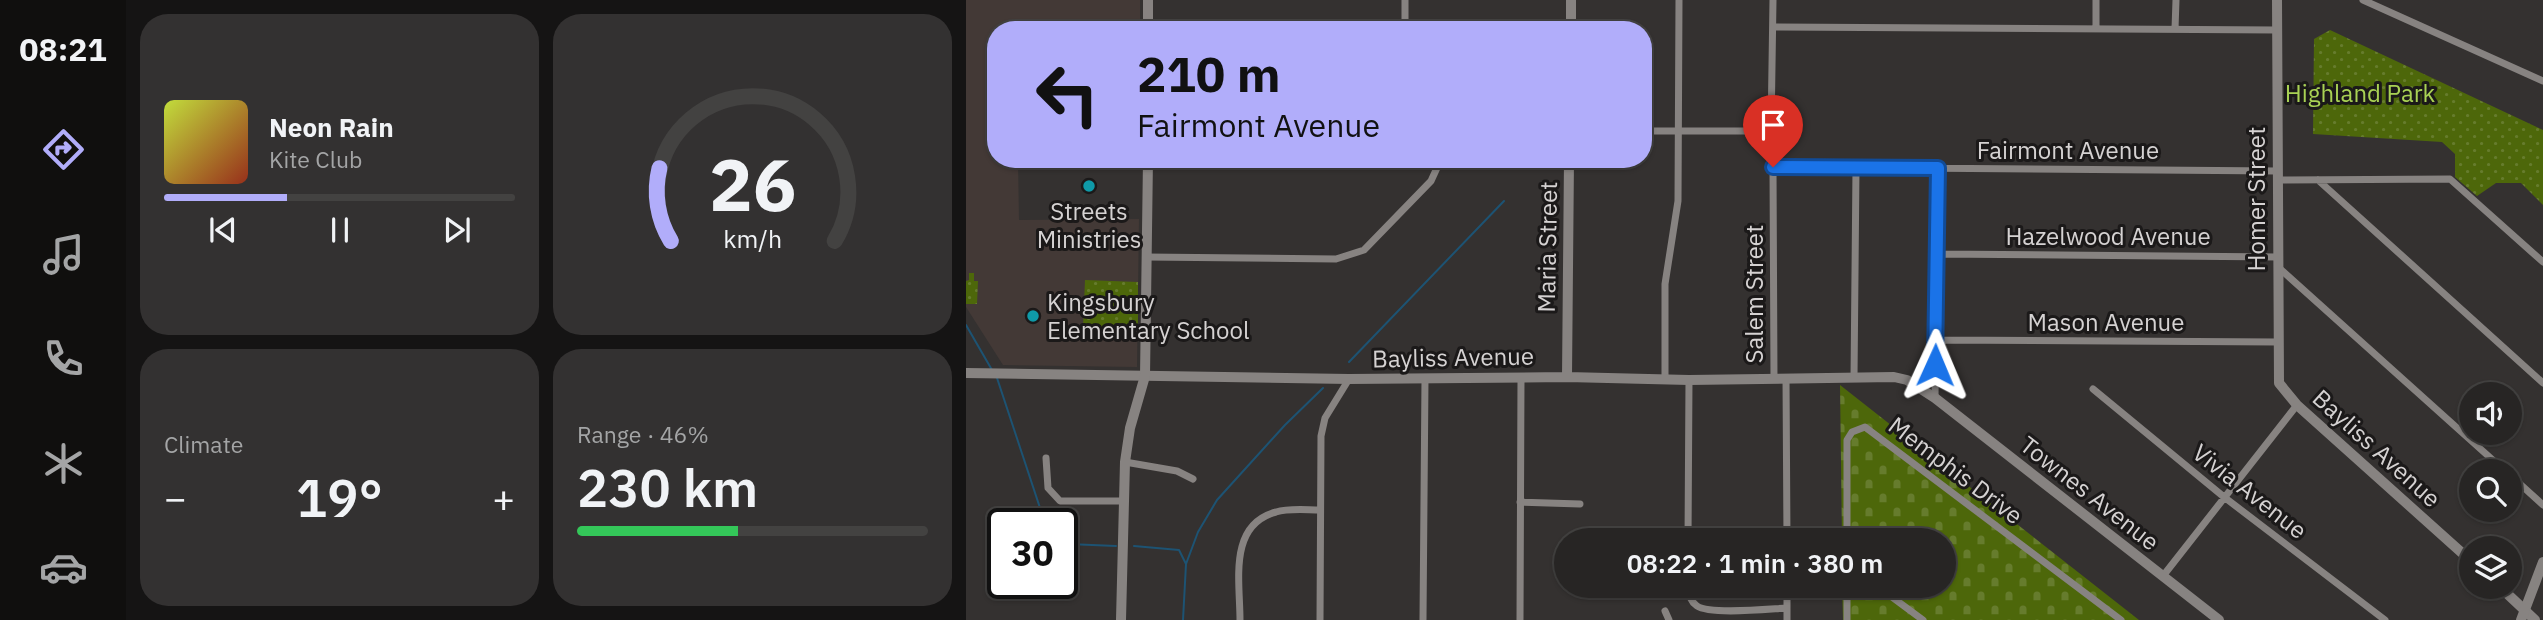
<!DOCTYPE html>
<meta charset="utf-8">
<style>
body{margin:0;font-family:"IBM Plex Sans",sans-serif;background:#333131;color:#f1f3f6;height:100vh;display:flex;flex-direction:column;font-size:26px;white-space:nowrap}
*{box-sizing:border-box;margin:0}
p{font-size:23px;color:#a4a5a6}
.icon{flex:none;width:38px;height:38px;fill:none;stroke:currentColor;stroke-width:2;stroke-linecap:round;stroke-linejoin:round}
.map{position:relative;flex:1;overflow:hidden}
.drawer{display:flex;flex-direction:column;gap:14px;padding:14px;background:#151414;width:840px}
.drawer>*{flex:none}
.banner{position:absolute;left:21px;top:21px;width:665px;height:147px;border-radius:28px;box-shadow:0 2px 5px #0004,0 0 0 2px #434241;background:#b1adfa;color:#111;overflow:hidden}
.buttons{position:absolute;left:1493px;top:382px;display:grid;gap:14px}
.buttons a{display:grid;place-items:center;width:63px;height:63px;border-radius:50%;background:#272524;box-shadow:0 2px 5px #0004,0 0 0 2px #434241;font-size:35px}
.speed{position:absolute;left:21px;top:508px;display:flex;gap:14px;font-size:35px;font-weight:700;text-align:center}
.speed>*{display:grid;place-content:center;width:91px;height:91px;border-radius:50%;background:#272524;box-shadow:0 2px 5px #0004,0 0 0 2px #434241;line-height:1}
.speed .limit{border:4px solid #111;border-radius:10px;background:#fff;color:#111}
.pin{position:absolute;display:grid;place-items:center;width:60px;height:60px;color:#fff;margin:-72px -30px;border-radius:50% 50% 50% 0;rotate:-45deg;box-shadow:0 0 7px #0007}
.pin .icon{rotate:45deg}
.me{position:absolute;width:77px;margin:-38px;rotate:1deg;stroke-linejoin:round;filter:drop-shadow(0 0 5px #0008)}
.turn{display:flex;align-items:center;gap:24px;height:147px;padding:0 35px;font-size:32px}
.turn .icon{width:91px;height:91px;stroke-width:2.5}
.turn b{display:block;font-size:49px;line-height:60px}
.big{font-size:52px;font-weight:600;line-height:1.1}
.drawer .card{flex:1;display:flex;flex-direction:column;justify-content:center;gap:10px;min-width:0;padding:0 24px;border-radius:28px;background:#333131}
.drawer .dial{align-items:center;gap:0}
.dial svg{height:182px;overflow:visible;fill:none;stroke:#434241;stroke-width:7;stroke-linecap:round;text-anchor:middle}
.dial text{fill:#f1f3f6;stroke:none}
.song{display:flex;align-items:center;gap:21px}
.cover{width:84px;height:84px;border-radius:10px;background:linear-gradient(135deg,hsl(70 70% 55%),hsl(10 70% 35%))}
.played{height:7px;border-radius:4px;background:linear-gradient(90deg,#b1adfa 35%,#434241 35%)}
.keys{display:flex;justify-content:space-around;direction:ltr}
.heat{display:flex;justify-content:space-between;align-items:center;font-size:38px;direction:ltr}
.charge{height:10px;border-radius:5px;background:linear-gradient(90deg,#34c759 46%,#434241 0)}
.drawer .tiles{flex:1;display:grid;gap:14px;grid-template-columns:repeat(2,1fr)}
.trip{position:absolute;left:588px;top:528px;width:402px;height:70px;border-radius:35px;background:#272524;box-shadow:0 2px 5px #0004,0 0 0 2px #434241;font-weight:600;line-height:70px;text-align:center}
main{display:flex;flex:1;min-height:0}
.tabs{display:flex;flex-direction:column;width:126px;justify-content:space-around;align-items:center;background:#100f0e;color:#a4a5a6}
.tabs .icon{width:49px;height:49px}
.tabs .current{color:#b1adfa}
.tabs b{font-size:32px;color:#f1f3f6}
.map>svg:first-child{display:block}
.built{fill:#433936}
.cemetery{fill:url(#cemetery-stones)}
.park{fill:url(#park-dots)}
.lines{fill:none;stroke-linecap:round;stroke-linejoin:round}
.stream{stroke:#1d5373;stroke-width:2}
.minor{stroke:#878381;stroke-width:7}
.tertiary{stroke:#878381;stroke-width:10}
.secondary{stroke:#878381;stroke-width:10}
.route-casing{stroke:#114b97;stroke-width:18}
.route{stroke:#1a73e8;stroke-width:12}
.culture-dot{fill:#0f9aa8;stroke:#1b1919;stroke-width:2.5}
.labels{text-anchor:middle;dominant-baseline:central;stroke-width:6;stroke-linejoin:round;paint-order:stroke}
.park-label{font-size:24px;fill:#a8d154;stroke:#1b1919}
.street-label{font-size:24px;fill:#d5d2d2;stroke:#1b1919}
.poi-label{font-size:24px;fill:#d5d2d2;stroke:#1b1919}
</style>
<main>
<nav class="tabs">
<b>08:21</b>
<svg class="icon current" aria-label="directions" viewBox="0 0 24 24"><path d="M12 3l9 9-9 9-9-9zM9 14v-3h6M13 9l2 2-2 2"/></svg>
<svg class="icon" aria-label="music" viewBox="0 0 24 24"><path d="M9 18V5l10-2v13"/><circle cx="6" cy="18" r="3"/><circle cx="16" cy="16" r="3"/></svg>
<svg class="icon" aria-label="phone" viewBox="0 0 24 24"><path d="M5 4h4l2 5-3 2q2 4 5 5l2-3 5 2v4C11 20 4 13 5 4z"/></svg>
<svg class="icon" aria-label="climate" viewBox="0 0 24 24"><path d="M12 3v18M4 7l16 10M4 17L20 7"/></svg>
<svg class="icon" aria-label="car" viewBox="0 0 24 24"><path d="M5 17H2v-5l4-1 3-4h7l3 4 3 1v5h-3M9 17h6M6 11h13"/><circle cx="7" cy="17" r="2"/><circle cx="17" cy="17" r="2"/></svg>
</nav>
<section class="drawer">
<div class="tiles">
<div class="card">
<div class="song"><i class="cover"></i><div><b>Neon Rain</b><p>Kite Club</p></div></div>
<div class="played"></div>
<div class="keys"><svg class="icon" aria-label="previous" viewBox="0 0 24 24"><path d="M18 5L8 12l10 7zM5 5v14"/></svg><svg class="icon" aria-label="pause" viewBox="0 0 24 24"><path d="M8 5v14M16 5v14"/></svg><svg class="icon" aria-label="next" viewBox="0 0 24 24"><path d="M6 5l10 7-10 7zM19 5v14"/></svg></div>
</div>
<div class="card dial"><svg viewBox="0 0 100 80">
<path d="M14 69A42 42 0 1 1 86 69"/>
<path d="M14 69A42 42 0 0 1 9 37" stroke="#b1adfa"/>
<text x="50" y="56" font-size="32" font-weight="700">26</text>
<text x="50" y="72" font-size="11">km/h</text>
</svg></div>
<div class="card"><p>Climate</p>
<div class="heat"><a>−</a><b class="big">19°</b><a>+</a></div>
</div>
<div class="card"><p>Range · 46%</p><b class="big">230 km</b><div class="charge"></div></div>
</div>
</section>
<div class="map">
<svg width="1577" height="620" viewBox="0 0 1577 620">
<defs>
<pattern id="cemetery-stones" width="16" height="16" patternUnits="userSpaceOnUse" patternTransform="scale(1.75)"><rect width="16" height="16" fill="#4d670a"/><path d="M2 7V4a2 2 0 0 1 4 0v3zM10 15v-3a2 2 0 0 1 4 0v3z" fill="#667c2d"/></pattern>
<pattern id="park-dots" width="8" height="8" patternUnits="userSpaceOnUse" patternTransform="scale(1.75)"><rect width="8" height="8" fill="#4d670a"/><path d="M2 2h.1M6 6h.1" fill="none" stroke="#667c2d" stroke-width="1.8" stroke-linecap="round"/></pattern>
</defs>
<rect width="100%" height="100%" fill="#343130"/>
<!-- built -->
<path class="built" d="M 0,0 L 174,0 L 174,30 L 30,30 L 30,159 L 52,159 L 53,220 L 173,219 L 171,367 L 37,365 L 0,307 Z"/>
<!-- cemetery -->
<path class="cemetery" d="M 874,385 L 1173,620 L 877,620 L 876,586 L 978,586 L 978,541 L 876,541 Z"/>
<!-- park -->
<path class="park" d="M 1364,30 L 1577,130 L 1577,205 L 1555,183 L 1530,183 L 1511,196 L 1489,177 L 1489,154 L 1476,142 L 1347,134 L 1348,39 Z
M 3,273 L 8,273 L 8,281 L 12,281 L 11,304 L 0,304 L 0,281 L 3,280 Z
M 119,280 L 172,282 L 172,329 L 117,328 Z"/>
<g class="lines">
<!-- stream -->
<path class="stream" d="M 0,325 L 26,370
M 383,362 L 538,201
M 31,378 L 79,523
M 96,541 L 102,544 L 150,546
M 168,546 L 213,550 L 220,564 L 217,620
M 220,564 L 232,532 L 251,500 L 319,425 L 357,388"/>
<!-- minor -->
<path class="minor" d="M 807,0 L 805,131 L 807,167 L 808,378
M 1397,0 L 1577,81
M 182,24 L 439,27 L 454,30
M 439,27 L 439,0
M 807,27 L 1310,30
M 1130,28 L 1130,0
M 1209,29 L 1210,0
M 677,131 L 805,131
M 807,167 L 1311,171
M 1311,180 L 1484,179 L 1577,262
M 1352,180 L 1577,383
M 971,254 L 1312,257
M 180,257 L 370,259 L 398,250 L 465,181 L 475,159
M 1312,267 L 1539,471
M 970,340 L 1311,342
M 820,378 L 821,541
M 888,378 L 890,168
M 699,380 L 699,284 L 712,201 L 713,0
M 1127,389 L 1258,497 L 1419,620
M 969,398 L 972,168
M 80,458 L 82,488 L 94,501 L 156,501
M 159,462 L 211,471 L 227,479
M 1544,475 L 1577,505
M 554,502 L 614,504
M 722,541 L 723,380
M 881,541 L 881,440 L 886,432 L 899,427 L 1155,620
M 1197,576 L 1331,405
M 722,586 C 722,594 724,601 731,606 C 744,615 802,609 821,608
M 821,586 L 821,620
M 881,586 L 881,620
M 911,586 L 957,620
M 699,611 L 703,620
M 274,620 C 274,581 262,525 310,512 C 323,508 340,510 354,510
M 354,620 L 355,436 L 359,418 L 383,379
M 457,620 L 459,379
M 554,620 L 555,378"/>
<!-- tertiary -->
<path class="tertiary" d="M 1311,0 L 1313,383 L 1331,405 L 1505,561
M 605,30 L 605,0
M 0,373 L 383,379 L 601,377 L 723,380 L 928,377 L 941,380 L 969,398 L 1253,620
M 601,377 L 603,159
M 1533,586 L 1569,620"/>
<!-- secondary -->
<path class="secondary" d="M 182,30 L 182,0
M 155,620 L 159,462 L 164,428 L 179,376 L 182,159
M 1555,620 L 1577,562"/>
</g>
<g class="lines">
<defs>
<path id="route" d="M 807,167 L 972,168 L 969,365"/>
</defs>
<!-- route casing -->
<use href="#route" class="route-casing"/>
<!-- route -->
<use href="#route" class="route"/>
</g>
<!-- markers -->
<g class="culture-dot">
<circle cx="123" cy="186" r="7"/>
<circle cx="67" cy="316" r="7"/>
</g>
<g class="labels">
<!-- park labels -->
<g class="park-label">
<text x="1394" y="93">Highland Park</text>
</g>
<!-- street labels -->
<g class="street-label">
<text x="1102" y="150">Fairmont Avenue</text>
<text transform="translate(1290 199) rotate(-90)">Homer Street</text>
<text x="1142" y="236">Hazelwood Avenue</text>
<text transform="translate(581 247) rotate(-89)">Maria Street</text>
<text transform="translate(788 294) rotate(-90)">Salem Street</text>
<text x="1140" y="322">Mason Avenue</text>
<text transform="translate(487 357) rotate(-1)">Bayliss Avenue</text>
<text transform="translate(1411 448) rotate(42)">Bayliss Avenue</text>
<text transform="translate(990 470) rotate(37)">Memphis Drive</text>
<text transform="translate(1284 491) rotate(38)">Vivia Avenue</text>
<text transform="translate(1124 493) rotate(38)">Townes Avenue</text>
</g>
<!-- poi labels -->
<g class="poi-label">
<text x="123" y="211">Streets<tspan x="123" dy="28">Ministries</tspan></text>
<text x="81" y="302" text-anchor="start">Kingsbury<tspan x="81" dy="28">Elementary School</tspan></text>
</g>
</g>
</svg>
<div class="buttons">
<a><svg class="icon" aria-label="sound" viewBox="0 0 24 24"><path d="M4 9h4l5-4v14l-5-4H4zM17 9q2 3 0 6"/></svg></a>
<a><svg class="icon" aria-label="search" viewBox="0 0 24 24"><circle cx="10" cy="10" r="6"/><path d="M15 15l6 6"/></svg></a>
<a><svg class="icon" aria-label="layers" viewBox="0 0 24 24"><path d="M12 4l9 5-9 5-9-5zM3 14l9 5 9-5"/></svg></a>
</div>
<div class="speed"><div class="limit">30</div></div>
<div class="pin" style="left:807px;top:167px;background:#d93025"><svg class="icon" aria-label="arrive" viewBox="0 0 24 24"><path d="M6 21V4h12l-3 4 3 4H6"/></svg></div>
<svg class="me" style="left:969px;top:365px" viewBox="-20 -20 40 40"><path d="M0-17L14 15 0 8-14 15z" fill="#1a73e8" stroke="#fff" stroke-width="4"/></svg>
<div class="trip">08:22 · 1 min · 380 m</div>
<div class="banner">
<div class="turn"><svg class="icon" aria-label="left" viewBox="0 0 24 24"><path d="M17 20v-9H6M10 6l-5 5 5 5"/></svg><div><b>210 m</b>Fairmont Avenue</div></div>
</div>
</div>
</main>
